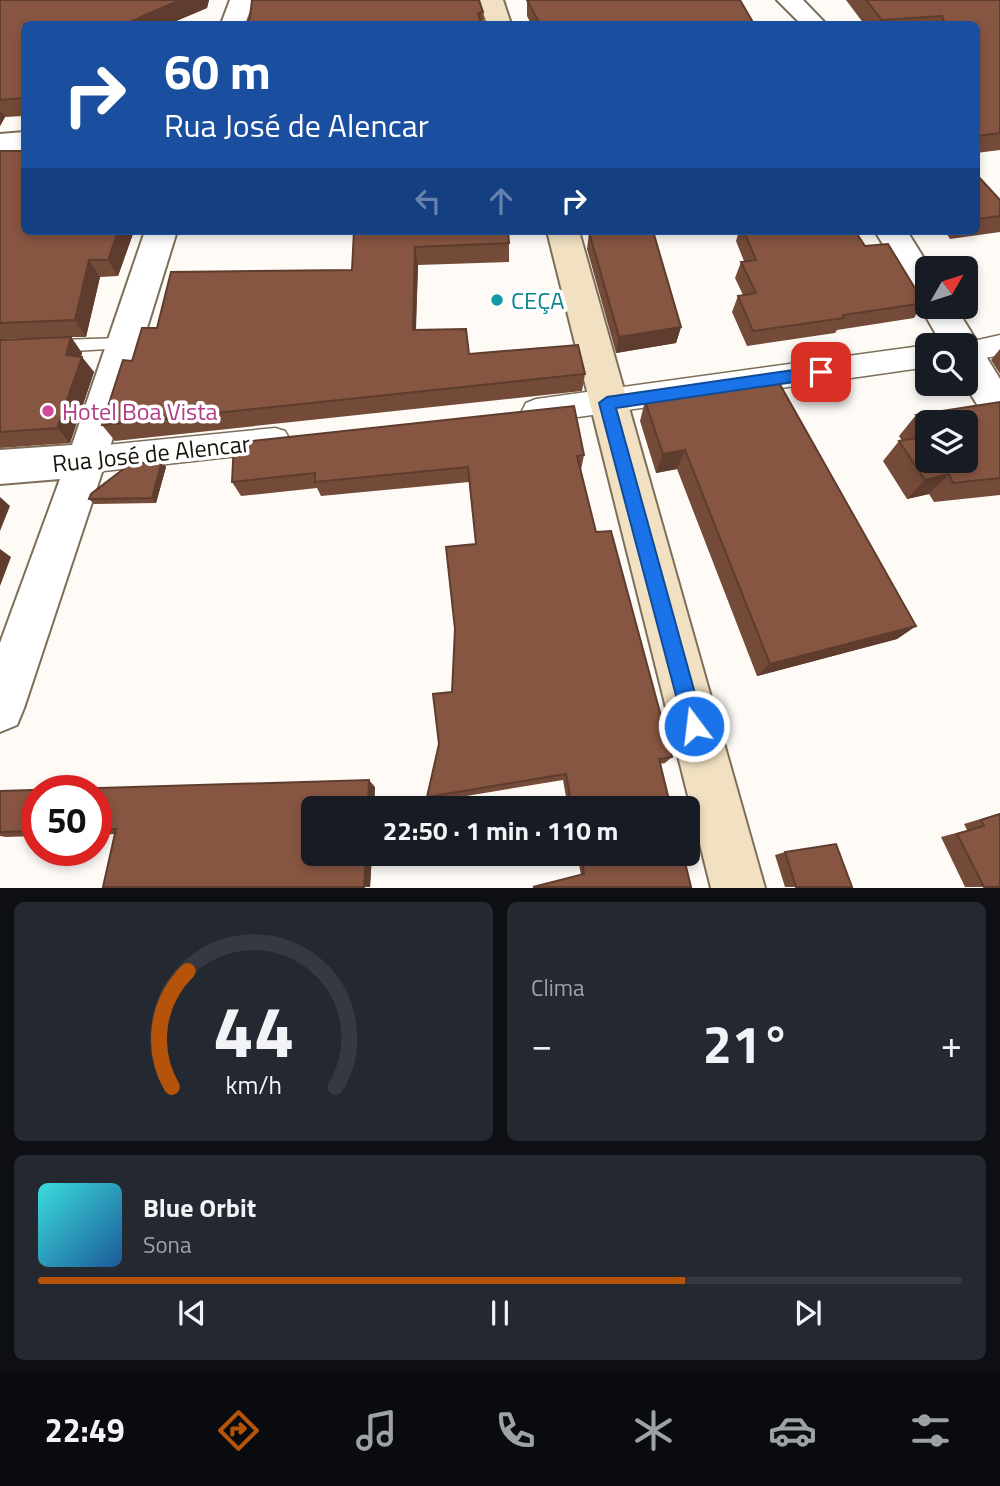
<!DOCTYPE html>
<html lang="pt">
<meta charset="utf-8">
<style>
body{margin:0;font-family:"Titillium Web",sans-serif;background:#242831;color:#f1f3f6;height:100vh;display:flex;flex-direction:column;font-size:26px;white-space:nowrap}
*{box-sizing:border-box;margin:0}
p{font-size:23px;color:#9ea1a6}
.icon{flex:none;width:38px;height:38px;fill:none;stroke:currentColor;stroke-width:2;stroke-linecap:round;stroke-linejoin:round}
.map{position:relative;height:888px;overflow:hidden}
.side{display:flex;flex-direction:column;gap:14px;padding:14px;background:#0d0f14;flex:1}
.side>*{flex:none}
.hud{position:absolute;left:21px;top:21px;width:959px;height:214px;border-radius:10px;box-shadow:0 4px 10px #0003;background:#1a4fa0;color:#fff;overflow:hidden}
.needle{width:46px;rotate:51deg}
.controls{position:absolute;left:915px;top:256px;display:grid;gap:14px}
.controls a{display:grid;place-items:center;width:63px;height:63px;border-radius:10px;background:#171b24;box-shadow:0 4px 10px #0003;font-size:35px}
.speed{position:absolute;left:21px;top:775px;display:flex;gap:14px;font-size:35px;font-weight:700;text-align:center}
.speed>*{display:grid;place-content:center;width:91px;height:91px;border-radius:50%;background:#171b24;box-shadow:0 4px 10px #0003;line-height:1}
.speed .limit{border:10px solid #d22;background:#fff;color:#111}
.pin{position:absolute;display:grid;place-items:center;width:60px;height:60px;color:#fff;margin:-30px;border-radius:14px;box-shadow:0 4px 10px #0006}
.me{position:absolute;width:77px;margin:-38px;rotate:345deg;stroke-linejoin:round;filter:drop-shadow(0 0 5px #0008)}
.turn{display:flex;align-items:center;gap:24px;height:147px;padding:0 28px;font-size:32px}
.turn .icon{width:91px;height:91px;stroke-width:2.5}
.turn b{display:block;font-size:49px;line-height:60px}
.lanes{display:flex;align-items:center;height:66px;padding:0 28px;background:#0003;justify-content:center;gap:35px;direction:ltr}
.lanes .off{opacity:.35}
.big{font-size:52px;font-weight:700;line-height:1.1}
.side .card{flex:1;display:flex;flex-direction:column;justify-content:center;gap:10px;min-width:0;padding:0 24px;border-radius:10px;background:#242831}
.side .dial{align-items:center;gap:0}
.dial svg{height:182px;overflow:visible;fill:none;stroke:#363941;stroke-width:7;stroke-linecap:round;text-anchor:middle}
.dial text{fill:#f1f3f6;stroke:none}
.song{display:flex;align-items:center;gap:21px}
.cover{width:84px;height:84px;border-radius:10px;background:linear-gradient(135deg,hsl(180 70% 55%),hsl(210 70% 35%))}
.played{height:7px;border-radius:4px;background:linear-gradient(90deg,#b45309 70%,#363941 70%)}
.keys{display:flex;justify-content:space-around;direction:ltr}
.heat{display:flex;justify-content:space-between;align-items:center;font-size:38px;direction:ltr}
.side .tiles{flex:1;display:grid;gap:14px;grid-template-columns:1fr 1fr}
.card:last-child{grid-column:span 2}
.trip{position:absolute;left:301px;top:796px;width:399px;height:70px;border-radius:10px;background:#171b24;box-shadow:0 4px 10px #0003;font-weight:700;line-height:70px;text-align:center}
.menu{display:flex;height:112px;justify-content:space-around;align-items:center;background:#090b0e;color:#9ea1a6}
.menu .icon{width:49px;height:49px}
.menu .active{color:#b45309}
.menu b{font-size:32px;color:#f1f3f6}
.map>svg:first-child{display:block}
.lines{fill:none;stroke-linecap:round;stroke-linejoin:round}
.service-casing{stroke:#7d6e59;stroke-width:3}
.minor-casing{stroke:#7d6e59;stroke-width:3}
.tertiary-casing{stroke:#7d6e59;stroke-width:4}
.secondary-casing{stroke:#7d6e59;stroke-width:4}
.service{fill:#fff;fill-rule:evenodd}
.minor{fill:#fff;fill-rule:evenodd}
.tertiary{fill:#fff;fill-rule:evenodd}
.secondary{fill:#f1e1c2;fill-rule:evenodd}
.wall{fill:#744a39;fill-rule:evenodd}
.shaded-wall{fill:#5e3c2e}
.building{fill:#875642;stroke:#5e3c2e;stroke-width:2}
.route{fill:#1a73e8;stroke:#114b97;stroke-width:2}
.culture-dot{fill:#0f9aa8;stroke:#fff;stroke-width:2.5}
.hotel-dot{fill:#d1479c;stroke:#fff;stroke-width:2.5}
.labels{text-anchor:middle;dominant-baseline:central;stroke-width:7;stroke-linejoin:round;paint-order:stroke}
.culture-label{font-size:24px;fill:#0d838f;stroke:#fff;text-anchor:start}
.hotel-label{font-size:24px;fill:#b23c85;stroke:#fff;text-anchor:start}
.street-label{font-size:24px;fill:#1b160d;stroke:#fff}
</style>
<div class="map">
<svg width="1000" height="888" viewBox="0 0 1000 888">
<rect width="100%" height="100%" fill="#fefaf6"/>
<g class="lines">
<defs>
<path id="service" d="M 124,338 L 131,343 L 124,348 L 57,352 L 50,346 L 57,340 Z"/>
<path id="minor" d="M 1000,335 L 1000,355 L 966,362 L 966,345 L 956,345 Z
M 928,345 L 928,367 L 536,423 L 526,419 L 522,411 L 526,403 L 536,399 Z
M 275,428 L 285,431 L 290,440 L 285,449 L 275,452 L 86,473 L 75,469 L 71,460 L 75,451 L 86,447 Z"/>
<path id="tertiary" d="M 230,0 L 254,0 L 245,24 L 221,24 Z
M 777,0 L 803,0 L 826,24 L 801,24 Z
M 24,132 L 24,150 L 0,152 L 0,134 Z
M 145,231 L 177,231 L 106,460 L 24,708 L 17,725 L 0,732 L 0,643 L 60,479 L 0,484 L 0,450 L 72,445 Z
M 875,231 L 907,231 L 930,268 L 928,268 L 928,306 L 955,306 L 1000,379 L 1000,425 L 987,421 L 964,383 L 966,345 L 942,345 L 920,306 L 923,301 L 916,300 Z"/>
<path id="secondary" d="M 479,0 L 503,0 L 511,24 L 487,24 Z
M 547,231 L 579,231 L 765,888 L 711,888 Z"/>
</defs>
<!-- service casing -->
<use href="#service" class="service-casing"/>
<!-- minor casing -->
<use href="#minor" class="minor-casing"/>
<!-- tertiary casing -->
<use href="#tertiary" class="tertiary-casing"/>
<!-- secondary casing -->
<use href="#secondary" class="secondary-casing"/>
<!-- service -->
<use href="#service" class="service"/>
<!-- minor -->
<use href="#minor" class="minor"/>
<!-- tertiary -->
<use href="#tertiary" class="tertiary"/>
<!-- secondary -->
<use href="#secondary" class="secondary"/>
</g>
<!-- wall -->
<path class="wall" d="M 0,0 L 209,0 L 207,8 L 169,24 L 24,24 L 24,116 L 5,117 L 0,126 Z
M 527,0 L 754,24 L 531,24 L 527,16 Z
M 846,0 L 1000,0 L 1000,150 L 976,153 L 976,24 L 864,24 Z
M 483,12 L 484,24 L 247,24 L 250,17 Z
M 0,151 L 134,231 L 118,276 L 100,277 L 86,337 L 71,337 L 82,353 L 81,356 L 94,372 L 70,443 L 0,448 L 0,340 L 42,338 L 0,339 Z
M 976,174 L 1000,200 L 1000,232 L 950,239 L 945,231 L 976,231 Z
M 194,231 L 274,231 L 195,234 Z
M 354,231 L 509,243 L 509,262 L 418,265 L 416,330 L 469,354 L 585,374 L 582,391 L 115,441 L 102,425 L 132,361 L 157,328 L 352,270 Z
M 739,231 L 855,231 L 865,246 L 924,303 L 914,318 L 837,330 L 835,333 L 747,346 L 732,312 L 738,296 L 743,295 L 735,278 L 741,262 L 744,261 L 736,241 Z
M 589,232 L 681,327 L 676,343 L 616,353 L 587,249 Z
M 1000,349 L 1000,374 L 991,360 Z
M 645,401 L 916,626 L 897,639 L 757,676 L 677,469 L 656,473 L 640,421 Z
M 1000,402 L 1000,495 L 934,502 L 929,494 L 907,499 L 883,461 L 899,441 L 902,441 L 899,436 L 916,415 ZM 928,422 L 966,460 L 928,460 Z
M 234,443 L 584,455 L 581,470 L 596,532 L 672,757 L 665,763 L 660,764 L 671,808 L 568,808 L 563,780 L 430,802 L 427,797 L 452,692 L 476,544 L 469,482 L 321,496 L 317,488 L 241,496 L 232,482 Z
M 162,461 L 166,467 L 156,503 L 94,504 L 89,499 Z
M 375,787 L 374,808 L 313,808 L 313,854 L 372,854 L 370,887 L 103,887 L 115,834 L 96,835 L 96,791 L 37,791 L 37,836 L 6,837 L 0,836 L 0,791 Z
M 1000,813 L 1000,887 L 965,887 L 941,837 L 967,830 L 964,824 Z
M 785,852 L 852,887 L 785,887 L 775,855 Z
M 577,854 L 683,854 L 581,875 Z"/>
<!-- shaded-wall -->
<path class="shaded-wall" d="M 180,0 L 209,0 L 207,8 L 169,24 L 125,24 Z
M 0,110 L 5,117 L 0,126 Z
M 118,231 L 134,231 L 118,276 L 108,260 Z
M 415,247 L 418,265 L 415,347 L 413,330 Z
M 89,260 L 100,277 L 86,337 L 75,320 Z
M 681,327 L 676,343 L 616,353 L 619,337 Z
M 71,337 L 82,353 L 79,365 L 82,357 L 94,372 L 70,443 L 57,428 L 66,355 Z
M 685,450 L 677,469 L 656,473 L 663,454 Z
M 162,461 L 166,467 L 156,503 L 152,498 Z
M 949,474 L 929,494 L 907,499 L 925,480 Z
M 0,497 L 10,506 L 0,531 Z
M 0,549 L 11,557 L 0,586 Z
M 916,626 L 897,639 L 757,676 L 770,664 Z
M 369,780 L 375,787 L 374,808 L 368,808 Z
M 366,854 L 372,854 L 370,887 L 364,887 Z"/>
<!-- building -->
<path class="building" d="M 0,0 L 180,0 L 125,24 L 24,24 L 24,98 L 0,100 Z
M 252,0 L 479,0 L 483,12 L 478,13 L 481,24 L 247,24 L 250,17 Z
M 527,0 L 740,0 L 754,24 L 540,24 Z
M 866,0 L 1000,0 L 1000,133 L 976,136 L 976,24 L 945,24 L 942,16 L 882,20 Z
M 0,151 L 24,151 L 24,231 L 118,231 L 108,260 L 89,260 L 75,320 L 0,323 Z
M 976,174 L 1000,200 L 1000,216 L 976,219 Z
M 354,231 L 508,231 L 509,243 L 415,247 L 413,330 L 466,329 L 469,354 L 578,345 L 585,374 L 102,425 L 123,360 L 132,361 L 142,328 L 157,328 L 171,272 L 352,270 Z
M 596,231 L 653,231 L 681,327 L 619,337 L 589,232 Z
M 744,231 L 855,231 L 865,246 L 888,244 L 924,303 L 843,315 L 844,318 L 753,331 L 738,296 L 756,293 L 741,262 L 756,260 Z
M 71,337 L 66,355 L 82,357 L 57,428 L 0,432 L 0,340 Z
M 778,381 L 916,626 L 770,664 L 685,450 L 663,454 L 645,401 Z
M 1000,402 L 1000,478 L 953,483 L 949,474 L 925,480 L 899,441 L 928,436 L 928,460 L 966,460 L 966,422 L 928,422 L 928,433 L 916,415 Z
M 574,406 L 584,455 L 577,456 L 596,532 L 611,531 L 672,757 L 659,759 L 671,808 L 572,808 L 566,774 L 427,797 L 439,744 L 433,694 L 452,692 L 455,629 L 446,547 L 476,544 L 468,467 L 315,482 L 315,473 L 232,482 L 234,443 Z
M 162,461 L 152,498 L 89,499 L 91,494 L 130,464 Z
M 369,780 L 368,808 L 313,808 L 313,854 L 366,854 L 364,887 L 103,887 L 116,829 L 96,830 L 96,791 L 37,791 L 37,831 L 0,832 L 0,791 Z
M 1000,814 L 1000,887 L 984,887 L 957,834 L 984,826 L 981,820 Z
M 836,844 L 852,887 L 796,887 L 785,852 Z
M 581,854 L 683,854 L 691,887 L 533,887 L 584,874 Z"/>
<!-- route -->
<path class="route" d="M 821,366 L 828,372 L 821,378 L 616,408 L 704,726 L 701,733 L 694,736 L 687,733 L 684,726 L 599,403 L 607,397 Z"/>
<!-- markers -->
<circle class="culture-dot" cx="497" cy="300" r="7"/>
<circle class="hotel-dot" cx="48" cy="411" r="7"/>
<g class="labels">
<!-- culture labels -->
<g class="culture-label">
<text x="511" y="300">CEÇA</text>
</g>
<!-- hotel labels -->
<g class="hotel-label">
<text x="62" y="411">Hotel Boa Vista</text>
</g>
<!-- street labels -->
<g class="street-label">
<text transform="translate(151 453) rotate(-6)">Rua José de Alencar</text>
</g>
</g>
</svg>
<div class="controls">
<a><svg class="needle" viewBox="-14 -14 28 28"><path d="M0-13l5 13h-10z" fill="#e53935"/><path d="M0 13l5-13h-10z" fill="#9ea1a6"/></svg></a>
<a><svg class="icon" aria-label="search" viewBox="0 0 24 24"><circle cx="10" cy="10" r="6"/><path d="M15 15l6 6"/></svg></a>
<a><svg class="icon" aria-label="layers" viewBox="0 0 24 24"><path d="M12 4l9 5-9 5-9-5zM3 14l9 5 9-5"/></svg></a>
</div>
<div class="speed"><div class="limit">50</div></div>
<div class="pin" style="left:821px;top:372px;background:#d93025"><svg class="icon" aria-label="arrive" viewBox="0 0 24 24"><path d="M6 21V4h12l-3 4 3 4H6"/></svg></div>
<svg class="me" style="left:694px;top:726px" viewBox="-20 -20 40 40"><circle r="17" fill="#1a73e8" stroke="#fff" stroke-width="3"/><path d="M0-11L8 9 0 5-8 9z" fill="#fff"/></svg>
<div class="trip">22:50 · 1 min · 110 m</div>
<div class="hud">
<div class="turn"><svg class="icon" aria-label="right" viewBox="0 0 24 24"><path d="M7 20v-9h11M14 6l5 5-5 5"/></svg><div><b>60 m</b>Rua José de Alencar</div></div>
<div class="lanes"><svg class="icon off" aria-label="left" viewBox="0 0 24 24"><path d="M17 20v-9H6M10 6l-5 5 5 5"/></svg><svg class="icon off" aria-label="ahead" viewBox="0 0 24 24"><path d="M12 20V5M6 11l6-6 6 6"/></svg><svg class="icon" aria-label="right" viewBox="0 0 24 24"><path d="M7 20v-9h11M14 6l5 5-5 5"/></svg></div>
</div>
</div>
<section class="side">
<div class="tiles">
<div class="card dial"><svg viewBox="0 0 100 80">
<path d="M14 69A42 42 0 1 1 86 69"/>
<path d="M14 69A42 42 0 0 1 21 18" stroke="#b45309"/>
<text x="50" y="56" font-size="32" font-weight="700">44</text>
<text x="50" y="72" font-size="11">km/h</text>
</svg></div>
<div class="card"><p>Clima</p>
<div class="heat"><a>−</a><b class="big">21°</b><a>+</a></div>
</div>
<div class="card">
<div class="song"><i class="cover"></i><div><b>Blue Orbit</b><p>Sona</p></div></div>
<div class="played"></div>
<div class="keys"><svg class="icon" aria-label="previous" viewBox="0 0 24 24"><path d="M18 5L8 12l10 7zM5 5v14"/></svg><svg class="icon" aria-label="pause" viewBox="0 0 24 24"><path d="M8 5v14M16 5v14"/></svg><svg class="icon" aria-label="next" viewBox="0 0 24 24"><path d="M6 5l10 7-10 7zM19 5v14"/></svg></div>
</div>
</div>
</section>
<nav class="menu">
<b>22:49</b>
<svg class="icon active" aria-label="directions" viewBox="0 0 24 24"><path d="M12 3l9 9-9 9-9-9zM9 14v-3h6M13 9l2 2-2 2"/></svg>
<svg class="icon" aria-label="music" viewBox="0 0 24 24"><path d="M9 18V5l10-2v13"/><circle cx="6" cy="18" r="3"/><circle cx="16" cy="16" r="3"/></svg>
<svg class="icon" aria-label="phone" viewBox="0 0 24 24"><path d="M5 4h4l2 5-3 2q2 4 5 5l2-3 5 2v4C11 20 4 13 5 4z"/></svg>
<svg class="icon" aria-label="climate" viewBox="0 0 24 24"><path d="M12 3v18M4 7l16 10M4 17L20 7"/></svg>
<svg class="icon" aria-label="car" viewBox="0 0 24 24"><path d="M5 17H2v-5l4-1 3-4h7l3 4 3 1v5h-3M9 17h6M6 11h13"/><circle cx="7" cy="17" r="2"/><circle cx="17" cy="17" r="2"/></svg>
<svg class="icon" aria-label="filters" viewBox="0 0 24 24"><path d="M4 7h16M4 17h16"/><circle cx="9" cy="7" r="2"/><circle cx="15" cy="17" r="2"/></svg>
</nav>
